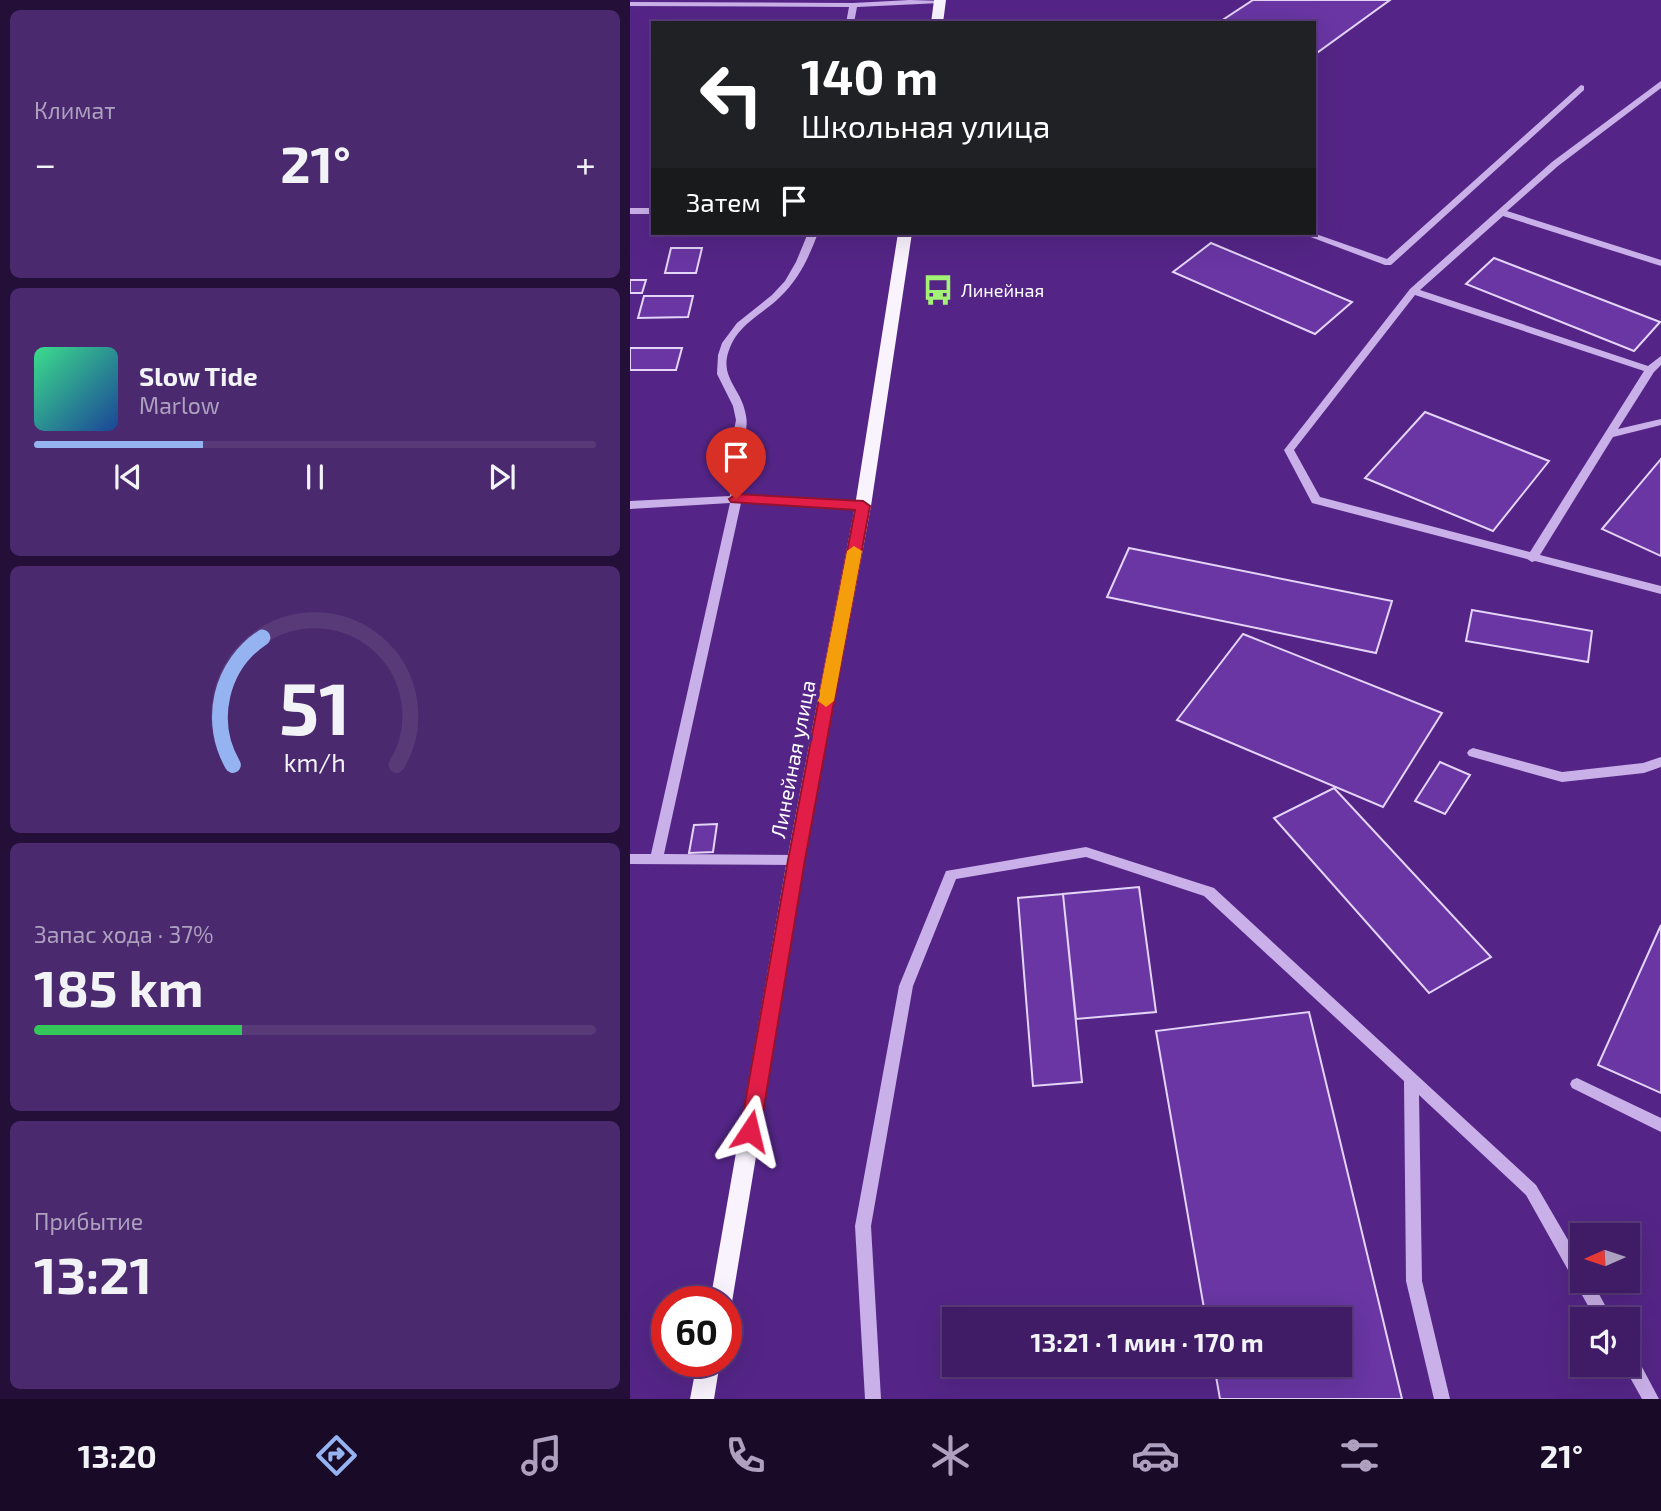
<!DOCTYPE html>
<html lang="ru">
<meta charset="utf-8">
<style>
body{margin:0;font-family:"Exo 2",sans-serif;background:#4a296e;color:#f1f3f6;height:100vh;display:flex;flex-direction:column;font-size:26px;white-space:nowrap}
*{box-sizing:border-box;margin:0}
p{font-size:23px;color:#ada1bf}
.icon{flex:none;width:38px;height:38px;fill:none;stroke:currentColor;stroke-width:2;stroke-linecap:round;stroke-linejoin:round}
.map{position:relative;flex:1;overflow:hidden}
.drawer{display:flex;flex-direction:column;gap:10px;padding:10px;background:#230f38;width:630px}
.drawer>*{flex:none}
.hud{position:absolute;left:21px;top:21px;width:665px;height:214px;border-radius:0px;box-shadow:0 7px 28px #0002,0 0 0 2px #583a79;background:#202124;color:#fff;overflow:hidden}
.needle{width:46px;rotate:267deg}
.fabs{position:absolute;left:940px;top:1223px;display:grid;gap:14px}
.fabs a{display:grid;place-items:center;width:70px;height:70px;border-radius:0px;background:#3f1c65;box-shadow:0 7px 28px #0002,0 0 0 2px #583a79;font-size:35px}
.speed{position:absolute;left:21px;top:1286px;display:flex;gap:14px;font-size:35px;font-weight:700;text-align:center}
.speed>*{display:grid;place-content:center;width:91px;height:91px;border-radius:50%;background:#3f1c65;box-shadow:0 7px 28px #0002,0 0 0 2px #583a79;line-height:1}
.speed .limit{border:10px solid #d22;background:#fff;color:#111}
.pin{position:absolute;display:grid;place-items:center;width:60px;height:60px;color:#fff;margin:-72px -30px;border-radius:50% 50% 50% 0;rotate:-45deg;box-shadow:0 0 7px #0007}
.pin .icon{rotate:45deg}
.me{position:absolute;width:77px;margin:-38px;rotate:10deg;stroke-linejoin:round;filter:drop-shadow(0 0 5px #0008)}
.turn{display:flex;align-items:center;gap:24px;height:147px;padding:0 35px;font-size:32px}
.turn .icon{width:91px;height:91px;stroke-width:2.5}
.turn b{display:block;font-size:49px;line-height:60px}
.then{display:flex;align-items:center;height:66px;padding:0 35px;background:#0003;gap:14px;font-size:26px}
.big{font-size:52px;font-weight:700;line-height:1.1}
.drawer .widget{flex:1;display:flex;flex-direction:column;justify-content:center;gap:10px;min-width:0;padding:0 24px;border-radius:10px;background:#4a296e}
.drawer .dial{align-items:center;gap:0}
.dial svg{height:182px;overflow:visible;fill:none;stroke:#583a79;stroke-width:7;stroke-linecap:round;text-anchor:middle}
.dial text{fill:#f1f3f6;stroke:none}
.song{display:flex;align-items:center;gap:21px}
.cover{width:84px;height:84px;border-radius:10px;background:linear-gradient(135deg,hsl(150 70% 55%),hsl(220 70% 35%))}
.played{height:7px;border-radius:4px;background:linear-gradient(90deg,#95b2f1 30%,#583a79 30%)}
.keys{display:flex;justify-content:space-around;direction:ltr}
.heat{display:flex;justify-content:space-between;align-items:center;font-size:38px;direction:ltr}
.charge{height:10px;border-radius:5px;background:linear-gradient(90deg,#34c759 37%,#583a79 0)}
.trip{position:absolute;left:312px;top:1307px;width:410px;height:70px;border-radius:0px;background:#3f1c65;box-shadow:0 7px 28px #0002,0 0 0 2px #583a79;font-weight:700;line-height:70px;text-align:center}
.tab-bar{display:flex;height:112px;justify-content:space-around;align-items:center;background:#190b28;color:#ada1bf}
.tab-bar .icon{width:49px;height:49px}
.tab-bar .on{color:#95b2f1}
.tab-bar b{font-size:32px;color:#f1f3f6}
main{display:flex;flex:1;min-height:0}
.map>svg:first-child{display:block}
.building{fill:#6936a3;stroke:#e4d4f7;stroke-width:2}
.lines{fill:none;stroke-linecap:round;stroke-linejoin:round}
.minor{fill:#cab0e9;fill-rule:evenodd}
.major{fill:#f9f3fe;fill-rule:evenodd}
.route{fill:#e11d48;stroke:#92132f;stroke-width:2}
.slow{fill:#f59e0b}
.labels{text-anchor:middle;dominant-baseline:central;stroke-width:7;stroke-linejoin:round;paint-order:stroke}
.far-poi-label{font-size:18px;fill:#fff;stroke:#542587;text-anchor:start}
.street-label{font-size:21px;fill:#fff;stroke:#542587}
</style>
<main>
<section class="drawer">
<div class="widget"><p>Климат</p>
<div class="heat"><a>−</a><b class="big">21°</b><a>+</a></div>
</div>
<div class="widget">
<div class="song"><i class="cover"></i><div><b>Slow Tide</b><p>Marlow</p></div></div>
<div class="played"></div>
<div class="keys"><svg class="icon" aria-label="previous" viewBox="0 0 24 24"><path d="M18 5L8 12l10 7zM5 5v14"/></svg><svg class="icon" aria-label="pause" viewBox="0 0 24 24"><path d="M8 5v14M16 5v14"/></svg><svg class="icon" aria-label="next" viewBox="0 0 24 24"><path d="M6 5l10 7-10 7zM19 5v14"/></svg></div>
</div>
<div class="widget dial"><svg viewBox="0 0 100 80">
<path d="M14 69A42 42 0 1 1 86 69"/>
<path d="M14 69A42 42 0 0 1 27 13" stroke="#95b2f1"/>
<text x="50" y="56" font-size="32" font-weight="700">51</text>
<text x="50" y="72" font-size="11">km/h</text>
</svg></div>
<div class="widget"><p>Запас хода · 37%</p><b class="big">185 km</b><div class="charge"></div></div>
<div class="widget"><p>Прибытие</p><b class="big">13:21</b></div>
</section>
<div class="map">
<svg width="1031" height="1399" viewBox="0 0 1031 1399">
<rect width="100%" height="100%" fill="#542587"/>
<!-- building -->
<path class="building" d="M 623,0 L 760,0 L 684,55 L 684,23 L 588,23 Z
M 581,243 L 722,302 L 685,334 L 543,272 Z
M 41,248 L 72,248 L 66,273 L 35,273 Z
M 864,258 L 1030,322 L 1004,351 L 836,284 Z
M 0,280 L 16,280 L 12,293 L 0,293 Z
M 14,296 L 63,296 L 58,317 L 8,318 Z
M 0,348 L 52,348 L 46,370 L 0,370 Z
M 795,412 L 919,461 L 863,531 L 735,478 Z
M 1031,459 L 1031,556 L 972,529 Z
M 499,548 L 762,601 L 746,653 L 477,597 Z
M 842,610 L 962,631 L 958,662 L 836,641 Z
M 613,634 L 812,713 L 753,807 L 547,720 Z
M 810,762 L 840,775 L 815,814 L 785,801 Z
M 704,788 L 861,957 L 799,993 L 644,818 Z
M 87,824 L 83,852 L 59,853 L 64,825 Z
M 509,887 L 526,1012 L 446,1019 L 433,894 Z
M 433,894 L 452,1082 L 403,1086 L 388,898 Z
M 1031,925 L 1031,1093 L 968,1065 Z
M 679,1012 L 772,1399 L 590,1399 L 584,1365 L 709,1365 L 709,1320 L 576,1320 L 526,1031 Z"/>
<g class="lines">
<!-- minor -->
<path class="minor" d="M 280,0 L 314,1 L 310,3 L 227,7 L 224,23 L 216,23 L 219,7 L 0,6 L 0,2 L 223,3 Z
M 1031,81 L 1031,88 L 928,166 L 877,211 L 1031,260 L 1031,266 L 873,216 L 790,290 L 1018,366 L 1031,356 L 1031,365 L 1024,372 L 988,429 L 1031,419 L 1031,425 L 983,437 L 910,555 L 1031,586 L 1031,594 L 905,561 L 902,562 L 897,559 L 682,503 L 654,450 L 780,289 L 922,162 ZM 785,295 L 1014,371 L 900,552 L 690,497 L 664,450 Z
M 951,85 L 954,86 L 954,90 L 761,265 L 755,265 L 670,233 L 683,233 L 757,259 Z
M 0,208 L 23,208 L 23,214 L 0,214 Z
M 178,233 L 188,233 C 179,257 169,279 150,297 C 135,312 113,322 103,341 C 84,377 112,386 116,416 C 119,431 111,444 109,458 C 107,471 110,483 111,496 L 233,502 L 239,506 L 233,510 L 111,503 L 34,854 L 166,855 L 171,856 L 173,860 L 171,864 L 166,865 L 0,864 L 0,854 L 21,854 L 100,503 L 0,509 L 0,501 L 100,496 L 98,461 L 106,420 L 103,406 L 87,374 L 88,355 L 92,343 L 107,323 L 142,295 L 155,281 L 166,262 Z
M 843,748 L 932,772 L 1013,763 L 1031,757 L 1031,767 L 1014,773 L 932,782 L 839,756 L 837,753 L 839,750 Z
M 456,847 L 584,888 L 906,1185 L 952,1264 L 952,1281 L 962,1281 L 983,1320 L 966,1320 L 896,1195 L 789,1095 L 792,1281 L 820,1399 L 804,1399 L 776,1281 L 774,1081 L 574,896 L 456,857 L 326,879 L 283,986 L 241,1226 L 251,1399 L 235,1399 L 225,1226 L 269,986 L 316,871 Z
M 947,1078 L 1031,1118 L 1031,1132 L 942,1088 L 940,1084 L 942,1080 Z
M 998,1350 L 1004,1352 L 1029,1399 L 1012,1399 L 993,1365 L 998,1365 Z"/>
<!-- major -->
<path class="major" d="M 304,0 L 316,0 L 313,23 L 301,23 Z
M 268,233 L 282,233 L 241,506 L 175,860 L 102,1302 L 96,1311 L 96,1302 L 80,1302 L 157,860 L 225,506 Z
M 67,1362 L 90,1362 L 84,1399 L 60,1399 Z"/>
</g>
<!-- route -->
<path class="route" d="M 106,494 L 233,501 L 240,506 L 175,860 L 130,1131 L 127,1137 L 120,1140 L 113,1137 L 110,1131 L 158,860 L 225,510 L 101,502 L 99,499 Z"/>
<!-- slow -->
<path class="slow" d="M 224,546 L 232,551 L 204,701 L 196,707 L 188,701 L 217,551 Z"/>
<!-- icons -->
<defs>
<symbol id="bus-bare" viewBox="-9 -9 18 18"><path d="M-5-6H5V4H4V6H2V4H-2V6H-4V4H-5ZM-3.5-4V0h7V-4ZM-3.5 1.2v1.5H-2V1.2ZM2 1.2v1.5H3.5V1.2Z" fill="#a4f275" stroke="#542587" stroke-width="2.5" paint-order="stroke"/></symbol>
</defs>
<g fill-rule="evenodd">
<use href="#bus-bare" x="286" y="268" width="44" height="44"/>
</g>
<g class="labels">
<!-- far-poi labels -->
<g class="far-poi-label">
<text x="331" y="290">Линейная</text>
</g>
<!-- street labels -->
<g class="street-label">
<text transform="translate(162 759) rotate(-79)">Линейная улица</text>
</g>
</g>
</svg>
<div class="fabs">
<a><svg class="needle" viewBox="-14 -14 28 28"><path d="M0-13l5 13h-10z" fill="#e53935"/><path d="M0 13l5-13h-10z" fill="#ada1bf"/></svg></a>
<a><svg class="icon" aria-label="sound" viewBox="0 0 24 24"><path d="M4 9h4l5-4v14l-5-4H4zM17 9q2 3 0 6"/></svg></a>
</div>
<div class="speed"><div class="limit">60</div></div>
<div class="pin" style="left:106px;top:499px;background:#d93025"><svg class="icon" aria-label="arrive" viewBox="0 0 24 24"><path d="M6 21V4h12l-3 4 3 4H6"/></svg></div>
<svg class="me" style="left:120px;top:1131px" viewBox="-20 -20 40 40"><path d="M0-17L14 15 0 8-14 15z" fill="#e11d48" stroke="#fff" stroke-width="4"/></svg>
<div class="trip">13:21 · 1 мин · 170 m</div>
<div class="hud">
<div class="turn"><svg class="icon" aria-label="left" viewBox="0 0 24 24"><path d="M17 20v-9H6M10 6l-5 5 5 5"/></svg><div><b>140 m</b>Школьная улица</div></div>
<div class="then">Затем<svg class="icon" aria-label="arrive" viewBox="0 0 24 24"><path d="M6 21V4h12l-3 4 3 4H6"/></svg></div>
</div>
</div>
</main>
<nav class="tab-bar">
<b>13:20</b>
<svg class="icon on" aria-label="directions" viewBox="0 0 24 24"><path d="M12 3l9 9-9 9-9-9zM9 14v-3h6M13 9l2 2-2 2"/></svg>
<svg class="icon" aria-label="music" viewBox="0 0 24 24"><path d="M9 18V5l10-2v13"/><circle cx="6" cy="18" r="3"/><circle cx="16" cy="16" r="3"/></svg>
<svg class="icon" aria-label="phone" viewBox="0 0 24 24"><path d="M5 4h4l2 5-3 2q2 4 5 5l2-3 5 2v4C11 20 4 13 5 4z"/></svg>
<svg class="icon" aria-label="climate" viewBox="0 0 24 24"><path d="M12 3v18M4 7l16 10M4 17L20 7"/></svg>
<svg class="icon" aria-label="car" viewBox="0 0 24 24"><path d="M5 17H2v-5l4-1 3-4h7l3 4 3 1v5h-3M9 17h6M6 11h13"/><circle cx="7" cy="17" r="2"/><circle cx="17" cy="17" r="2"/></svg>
<svg class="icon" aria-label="filters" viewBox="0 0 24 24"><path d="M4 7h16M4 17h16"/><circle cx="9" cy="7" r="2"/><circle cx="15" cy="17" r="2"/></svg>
<b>21°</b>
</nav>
